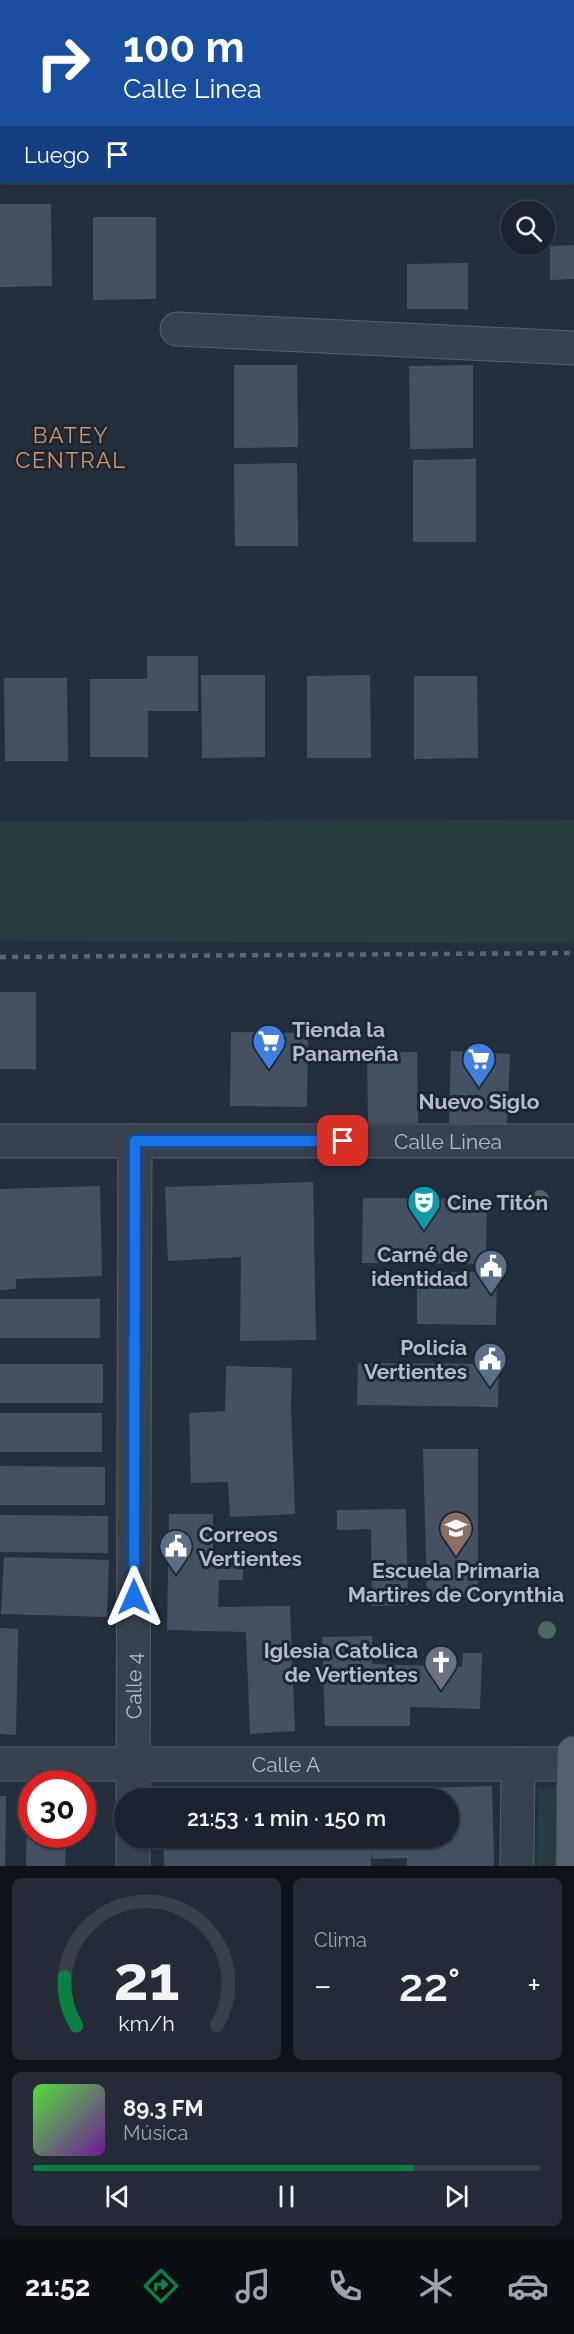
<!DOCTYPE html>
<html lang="es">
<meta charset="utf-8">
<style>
body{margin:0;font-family:Raleway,sans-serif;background:#242b36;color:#f1f3f6;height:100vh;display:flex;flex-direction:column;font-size:22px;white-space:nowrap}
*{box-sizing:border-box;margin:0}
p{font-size:20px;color:#a0a4aa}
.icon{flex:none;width:33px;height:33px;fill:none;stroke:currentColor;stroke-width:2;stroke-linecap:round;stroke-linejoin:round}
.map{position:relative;height:1866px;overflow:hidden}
.details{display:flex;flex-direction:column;gap:12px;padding:12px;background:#0f1319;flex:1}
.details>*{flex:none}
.guide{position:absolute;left:0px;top:0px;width:574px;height:183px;box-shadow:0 2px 4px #0004,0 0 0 2px #39404a;background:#1a4fa0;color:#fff;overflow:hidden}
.tools{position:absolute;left:501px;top:201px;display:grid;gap:12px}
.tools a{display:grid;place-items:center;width:54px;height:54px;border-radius:50%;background:#1b232e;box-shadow:0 2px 4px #0004,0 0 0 2px #39404a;font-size:30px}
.speed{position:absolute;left:18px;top:1770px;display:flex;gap:12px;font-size:30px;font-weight:700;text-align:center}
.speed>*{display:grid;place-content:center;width:78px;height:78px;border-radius:50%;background:#1b232e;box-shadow:0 2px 4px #0004,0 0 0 2px #39404a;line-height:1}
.speed .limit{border:9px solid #d22;background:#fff;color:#111}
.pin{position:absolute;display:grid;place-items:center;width:51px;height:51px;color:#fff;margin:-26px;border-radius:12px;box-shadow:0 3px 9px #0006}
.me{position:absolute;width:66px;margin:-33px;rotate:0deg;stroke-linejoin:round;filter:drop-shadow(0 0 4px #0008)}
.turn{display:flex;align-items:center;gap:21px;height:126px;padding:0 24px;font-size:27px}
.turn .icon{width:78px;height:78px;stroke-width:2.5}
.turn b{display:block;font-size:42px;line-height:51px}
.then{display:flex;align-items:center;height:57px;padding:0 24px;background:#0003;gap:12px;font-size:22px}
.big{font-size:45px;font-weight:600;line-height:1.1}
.details .tile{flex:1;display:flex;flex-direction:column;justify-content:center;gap:9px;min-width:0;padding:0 21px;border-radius:9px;background:#242b36}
.details .dial{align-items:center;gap:0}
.dial svg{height:156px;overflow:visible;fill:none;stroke:#39404a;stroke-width:7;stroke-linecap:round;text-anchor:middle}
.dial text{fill:#f1f3f6;stroke:none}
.song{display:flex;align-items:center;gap:18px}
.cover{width:72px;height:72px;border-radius:9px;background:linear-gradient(135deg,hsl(110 70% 55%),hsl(280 70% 35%))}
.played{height:6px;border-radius:3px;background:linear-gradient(90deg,#0b8043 75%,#39404a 75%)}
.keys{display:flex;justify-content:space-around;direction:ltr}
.heat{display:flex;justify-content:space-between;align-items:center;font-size:33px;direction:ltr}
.details .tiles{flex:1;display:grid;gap:12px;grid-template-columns:1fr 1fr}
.tile:last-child{grid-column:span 2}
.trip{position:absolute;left:114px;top:1788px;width:345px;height:60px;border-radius:30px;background:#1b232e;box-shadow:0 2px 4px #0004,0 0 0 2px #39404a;font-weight:600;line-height:60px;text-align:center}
.menu{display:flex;height:96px;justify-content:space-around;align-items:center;background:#0b0e12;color:#a0a4aa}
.menu .icon{width:42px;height:42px}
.menu .active{color:#0b8043}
.menu b{font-size:27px;color:#f1f3f6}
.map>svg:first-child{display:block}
.green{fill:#263c3f}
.building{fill:#455162}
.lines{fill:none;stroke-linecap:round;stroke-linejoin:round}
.minor-casing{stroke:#565f6c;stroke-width:35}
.major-casing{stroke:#414a57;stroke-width:35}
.minor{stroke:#38414e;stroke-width:33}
.major{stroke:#56606e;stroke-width:33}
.rail{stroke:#5a6575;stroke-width:4.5;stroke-dasharray:6 6;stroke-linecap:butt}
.tree{fill:#4b6a5d}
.route-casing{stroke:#114b97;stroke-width:15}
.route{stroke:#1a73e8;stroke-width:10}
.labels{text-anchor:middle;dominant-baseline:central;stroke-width:6;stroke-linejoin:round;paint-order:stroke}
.poi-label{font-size:21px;font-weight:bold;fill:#b4bcc9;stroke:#1d2633;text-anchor:start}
.street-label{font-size:21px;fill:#b4bcc9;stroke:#1d2633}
.neighbourhood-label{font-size:22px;letter-spacing:1.5px;fill:#d59563;stroke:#1d2633}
</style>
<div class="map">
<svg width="574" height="1866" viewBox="0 0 574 1866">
<rect width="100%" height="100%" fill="#242f3e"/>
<!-- green -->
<path class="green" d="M 574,820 L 574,943 L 0,941 L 0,822 Z
M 538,1789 L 561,1789 L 559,1866 L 537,1866 Z"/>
<!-- building -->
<path class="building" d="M 0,204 L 51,204 L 52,286 L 0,287 Z
M 93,217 L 156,217 L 156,299 L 93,300 Z
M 574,245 L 574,279 L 550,280 L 550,246 Z
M 468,263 L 468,309 L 407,309 L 407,264 Z
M 234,365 L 297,365 L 298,447 L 234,448 Z
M 473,365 L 473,448 L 410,449 L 409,366 Z
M 476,459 L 476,542 L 413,542 L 413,460 Z
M 297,463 L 298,546 L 235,546 L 234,464 Z
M 147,656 L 198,656 L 198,711 L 148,711 L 148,757 L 90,757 L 90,679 L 147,679 Z
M 201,675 L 265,675 L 265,757 L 202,758 Z
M 370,675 L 371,758 L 307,758 L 307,676 Z
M 414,676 L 477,676 L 478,758 L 414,759 Z
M 4,678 L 67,678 L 68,761 L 5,761 Z
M 0,992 L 36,992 L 36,1069 L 0,1069 Z
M 231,1032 L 308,1033 L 307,1107 L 230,1106 Z
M 451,1051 L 510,1054 L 507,1125 L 449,1123 Z
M 417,1052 L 418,1123 L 368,1123 L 367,1053 Z
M 313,1182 L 316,1340 L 240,1341 L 241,1257 L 168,1261 L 165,1187 Z
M 100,1186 L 102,1276 L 16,1279 L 16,1289 L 0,1290 L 0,1189 Z
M 363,1198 L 487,1199 L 486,1264 L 362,1263 Z
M 417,1272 L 497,1272 L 496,1325 L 417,1324 Z
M 0,1299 L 100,1299 L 100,1338 L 0,1338 Z
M 358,1363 L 499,1364 L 498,1407 L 357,1405 Z
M 0,1364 L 103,1364 L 103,1403 L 0,1403 Z
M 226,1366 L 292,1368 L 291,1408 L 295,1514 L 230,1517 L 228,1482 L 191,1483 L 189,1413 L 225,1411 Z
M 0,1413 L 102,1413 L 102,1452 L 0,1452 Z
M 423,1449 L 478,1449 L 478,1597 L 427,1598 Z
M 0,1466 L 105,1467 L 105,1505 L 0,1505 Z
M 406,1509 L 408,1605 L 372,1606 L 371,1529 L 337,1530 L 337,1510 Z
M 169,1514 L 213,1514 L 213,1563 L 243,1564 L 243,1580 L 219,1580 L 218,1607 L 290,1606 L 295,1731 L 250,1734 L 246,1632 L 167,1630 Z
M 0,1515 L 108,1516 L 108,1553 L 0,1552 Z
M 4,1557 L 109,1560 L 107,1617 L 1,1614 Z
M 0,1628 L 18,1629 L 16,1735 L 0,1734 Z
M 372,1636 L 372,1664 L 462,1667 L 463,1653 L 482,1653 L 480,1709 L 410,1707 L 410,1726 L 325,1726 L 322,1637 Z
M 492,1786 L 494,1866 L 407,1866 L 407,1858 L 372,1859 L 371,1849 L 371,1866 L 164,1866 L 163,1838 L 448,1838 L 448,1798 L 162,1798 L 162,1792 L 358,1790 Z
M 28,1787 L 32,1787 L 32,1834 L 66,1834 L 65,1866 L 26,1866 Z
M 0,1796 L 6,1796 L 5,1866 L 0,1866 Z"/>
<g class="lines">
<defs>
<g id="minor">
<path d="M 177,329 L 574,348"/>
<path id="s1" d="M 0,1141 L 574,1141"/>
<path id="s2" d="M 0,1764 L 574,1764"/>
<path id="s3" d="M 133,1798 L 135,1141"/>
<path d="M 133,1866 L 133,1838"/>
<path d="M 517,1866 L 518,1764"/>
</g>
<path id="major" d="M 0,59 L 2,59
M 573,63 L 574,63
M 573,1866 L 574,1753"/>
</defs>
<!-- minor casing -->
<use href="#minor" class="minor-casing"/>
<!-- major casing -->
<use href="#major" class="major-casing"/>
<!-- minor -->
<use href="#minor" class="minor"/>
<!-- major -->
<use href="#major" class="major"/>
<!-- rail -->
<path class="rail" d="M 119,2 L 151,0
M 0,7 L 2,7
M 0,957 L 574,953"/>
</g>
<!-- trees -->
<g class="tree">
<circle cx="540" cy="1199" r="9"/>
<circle cx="547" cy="1630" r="9"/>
</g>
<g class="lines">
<defs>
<path id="route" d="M 134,1597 L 135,1141 L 343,1141"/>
</defs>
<!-- route casing -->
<use href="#route" class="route-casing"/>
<!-- route -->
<use href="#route" class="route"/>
</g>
<!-- icons -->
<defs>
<symbol id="supermarket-pin" viewBox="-11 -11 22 30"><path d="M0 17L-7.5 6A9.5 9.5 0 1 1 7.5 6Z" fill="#3f7fe0" stroke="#1d2633"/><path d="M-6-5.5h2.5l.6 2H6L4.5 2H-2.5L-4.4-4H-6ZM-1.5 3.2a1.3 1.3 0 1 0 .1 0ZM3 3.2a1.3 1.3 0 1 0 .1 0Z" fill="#fff"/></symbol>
<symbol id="theatre-pin" viewBox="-11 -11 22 30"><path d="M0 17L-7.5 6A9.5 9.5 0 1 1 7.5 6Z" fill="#0f9aa8" stroke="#1d2633"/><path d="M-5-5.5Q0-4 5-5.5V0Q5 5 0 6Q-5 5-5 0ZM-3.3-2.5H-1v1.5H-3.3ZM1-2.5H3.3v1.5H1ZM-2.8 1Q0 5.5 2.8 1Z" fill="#fff"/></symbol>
<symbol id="civic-pin" viewBox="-11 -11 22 30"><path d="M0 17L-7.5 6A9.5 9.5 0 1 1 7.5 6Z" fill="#5c6f8a" stroke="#1d2633"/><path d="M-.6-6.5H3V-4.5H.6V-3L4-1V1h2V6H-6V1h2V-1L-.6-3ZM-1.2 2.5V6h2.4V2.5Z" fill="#fff"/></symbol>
<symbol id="school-pin" viewBox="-11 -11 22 30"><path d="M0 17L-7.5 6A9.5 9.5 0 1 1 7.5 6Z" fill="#8d6e63" stroke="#1d2633"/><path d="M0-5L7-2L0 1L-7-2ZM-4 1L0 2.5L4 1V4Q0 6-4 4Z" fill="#fff"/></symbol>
<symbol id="church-pin" viewBox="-11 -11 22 30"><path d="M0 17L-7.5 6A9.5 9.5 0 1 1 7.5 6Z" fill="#6b7280" stroke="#1d2633"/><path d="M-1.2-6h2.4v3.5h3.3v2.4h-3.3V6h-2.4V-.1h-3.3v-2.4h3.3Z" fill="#fff"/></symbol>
</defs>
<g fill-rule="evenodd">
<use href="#supermarket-pin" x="250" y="1022" width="38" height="52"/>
<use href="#supermarket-pin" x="460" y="1040" width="38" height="52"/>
<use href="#theatre-pin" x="405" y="1183" width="38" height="52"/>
<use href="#civic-pin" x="472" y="1247" width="38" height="52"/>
<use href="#civic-pin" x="471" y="1340" width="38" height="52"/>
<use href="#school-pin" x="437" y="1509" width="38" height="52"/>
<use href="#civic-pin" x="157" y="1527" width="38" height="52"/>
<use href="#church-pin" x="422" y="1643" width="38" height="52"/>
</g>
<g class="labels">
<!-- poi labels -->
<g class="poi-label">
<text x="292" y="1029">Tienda la<tspan x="292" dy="24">Panameña</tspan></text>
<text x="479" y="1101" text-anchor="middle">Nuevo Siglo</text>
<text x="447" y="1202">Cine Titón</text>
<text x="468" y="1254" text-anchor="end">Carné de<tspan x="468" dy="24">identidad</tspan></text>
<text x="467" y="1347" text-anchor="end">Policía<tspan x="467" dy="24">Vertientes</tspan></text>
<text x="199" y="1534">Correos<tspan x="199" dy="24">Vertientes</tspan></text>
<text x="456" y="1570" text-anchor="middle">Escuela Primaria<tspan x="456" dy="24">Martires de Corynthia</tspan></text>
<text x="418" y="1650" text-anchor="end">Iglesia Catolica<tspan x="418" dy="24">de Vertientes</tspan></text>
</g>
<!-- street labels -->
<g class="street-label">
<text stroke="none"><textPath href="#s1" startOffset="448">Calle Linea</textPath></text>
<text stroke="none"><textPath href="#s3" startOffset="112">Calle 4</textPath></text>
<text stroke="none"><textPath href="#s2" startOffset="286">Calle A</textPath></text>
</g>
<!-- neighbourhood labels -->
<g class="neighbourhood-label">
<text x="71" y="435">BATEY<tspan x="71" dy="25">CENTRAL</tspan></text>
</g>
</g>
</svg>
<div class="tools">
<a><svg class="icon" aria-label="search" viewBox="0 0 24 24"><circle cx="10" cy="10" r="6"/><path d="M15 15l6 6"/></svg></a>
</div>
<div class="speed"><div class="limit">30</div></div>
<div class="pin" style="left:343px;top:1141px;background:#d93025"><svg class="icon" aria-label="arrive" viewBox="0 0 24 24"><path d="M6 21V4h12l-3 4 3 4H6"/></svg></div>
<svg class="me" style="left:134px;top:1597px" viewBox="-20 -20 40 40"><path d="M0-17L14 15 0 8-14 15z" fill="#1a73e8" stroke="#fff" stroke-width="4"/></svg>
<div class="trip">21:53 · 1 min · 150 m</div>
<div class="guide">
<div class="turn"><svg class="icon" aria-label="right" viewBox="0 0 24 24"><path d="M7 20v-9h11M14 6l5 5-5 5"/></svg><div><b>100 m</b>Calle Linea</div></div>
<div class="then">Luego<svg class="icon" aria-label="arrive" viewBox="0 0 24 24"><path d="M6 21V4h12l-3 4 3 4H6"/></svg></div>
</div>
</div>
<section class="details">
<div class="tiles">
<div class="tile dial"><svg viewBox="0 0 100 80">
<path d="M14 69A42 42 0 1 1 86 69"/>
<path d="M14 69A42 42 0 0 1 8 44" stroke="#0b8043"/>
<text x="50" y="56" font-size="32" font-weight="700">21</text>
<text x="50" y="72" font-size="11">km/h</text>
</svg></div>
<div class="tile"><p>Clima</p>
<div class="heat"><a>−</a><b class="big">22°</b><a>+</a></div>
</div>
<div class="tile">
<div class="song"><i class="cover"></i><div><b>89.3 FM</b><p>Música</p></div></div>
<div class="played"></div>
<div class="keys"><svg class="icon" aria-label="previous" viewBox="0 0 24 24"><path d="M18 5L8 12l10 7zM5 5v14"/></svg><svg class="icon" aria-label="pause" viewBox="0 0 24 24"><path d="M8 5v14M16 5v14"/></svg><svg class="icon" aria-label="next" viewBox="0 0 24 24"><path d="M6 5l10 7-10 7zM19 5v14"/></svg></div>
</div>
</div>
</section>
<nav class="menu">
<b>21:52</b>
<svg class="icon active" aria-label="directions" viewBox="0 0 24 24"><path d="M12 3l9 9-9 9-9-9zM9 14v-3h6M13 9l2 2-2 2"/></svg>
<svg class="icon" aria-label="music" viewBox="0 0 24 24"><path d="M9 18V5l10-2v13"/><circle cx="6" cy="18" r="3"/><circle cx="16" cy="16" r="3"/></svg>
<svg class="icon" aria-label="phone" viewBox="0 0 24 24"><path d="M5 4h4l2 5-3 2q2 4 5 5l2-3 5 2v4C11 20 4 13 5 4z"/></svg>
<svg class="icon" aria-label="climate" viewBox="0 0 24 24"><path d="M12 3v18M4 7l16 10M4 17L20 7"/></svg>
<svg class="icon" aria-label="car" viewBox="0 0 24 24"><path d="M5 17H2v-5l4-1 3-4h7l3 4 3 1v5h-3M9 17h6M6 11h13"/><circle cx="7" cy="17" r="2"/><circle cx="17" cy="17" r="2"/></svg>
</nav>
